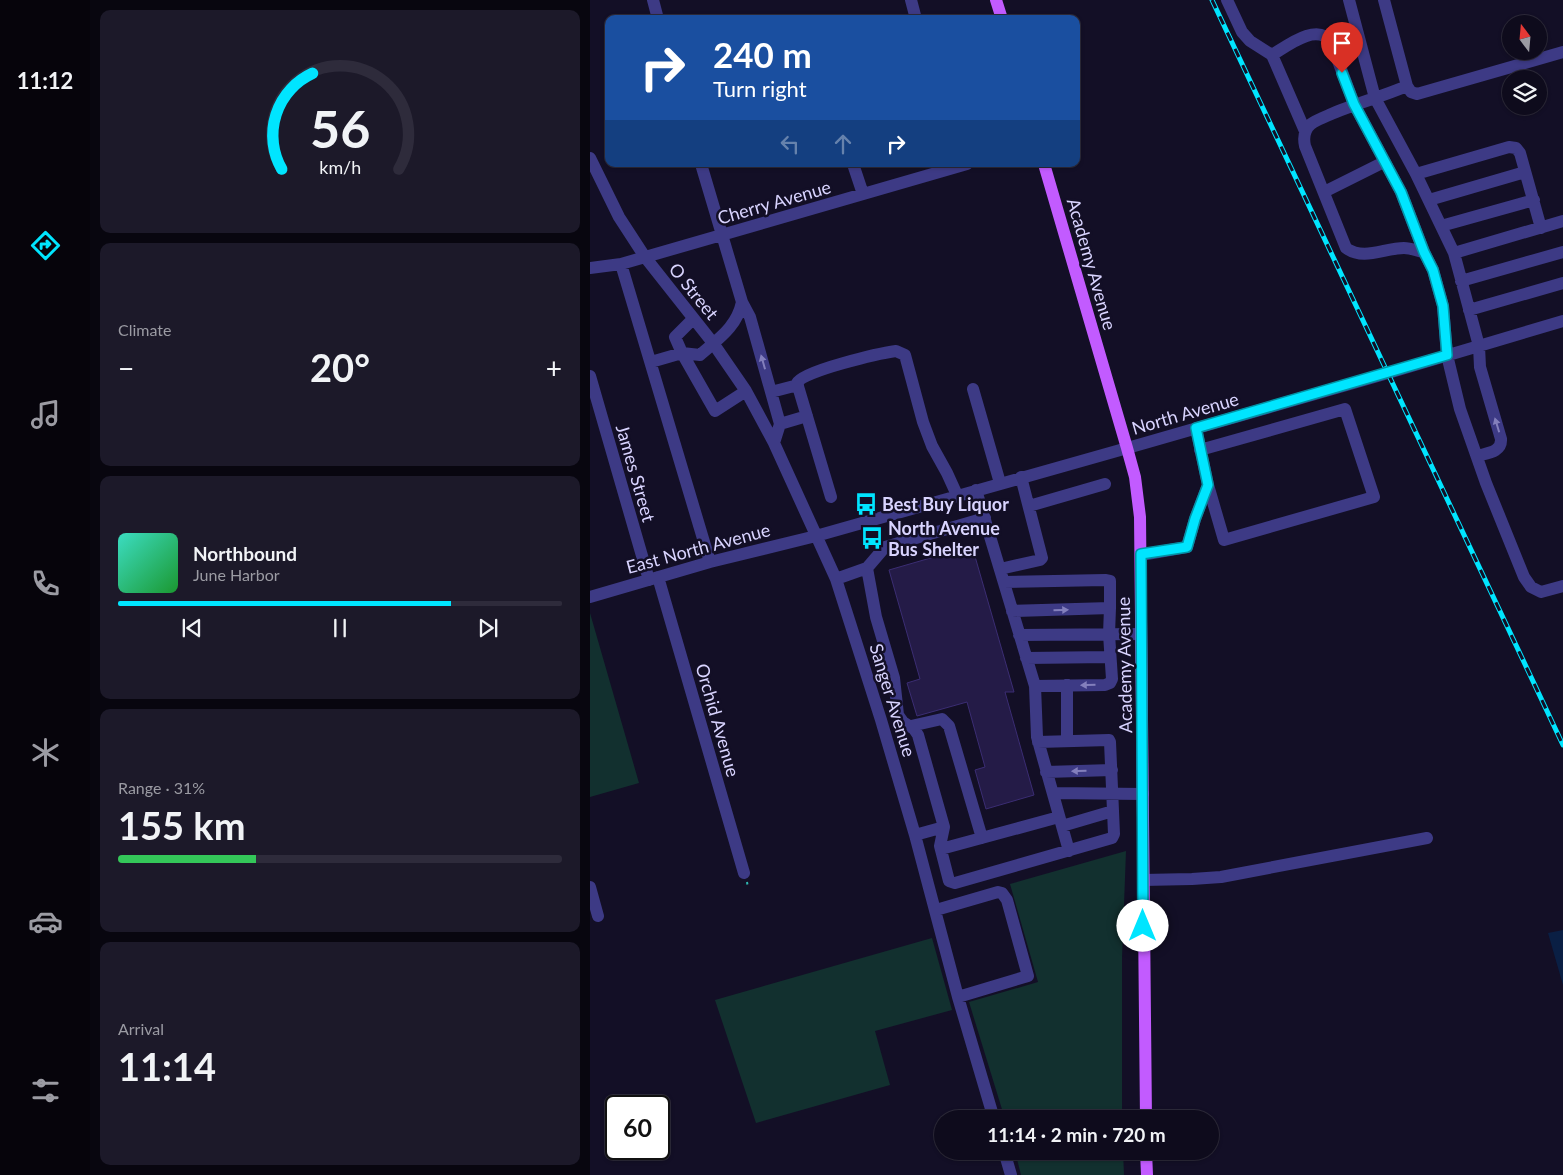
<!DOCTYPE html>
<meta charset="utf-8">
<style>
body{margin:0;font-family:Lato,sans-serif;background:#1c1929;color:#f1f3f6;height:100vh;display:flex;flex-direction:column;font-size:19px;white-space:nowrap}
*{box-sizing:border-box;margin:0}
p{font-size:16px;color:#9b9ba3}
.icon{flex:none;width:28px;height:28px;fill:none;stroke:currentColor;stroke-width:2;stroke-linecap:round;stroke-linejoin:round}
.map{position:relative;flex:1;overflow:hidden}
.panel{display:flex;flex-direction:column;gap:10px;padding:10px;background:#08060f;width:500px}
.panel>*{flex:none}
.guide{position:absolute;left:15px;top:15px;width:475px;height:152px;border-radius:10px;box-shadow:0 1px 4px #0004,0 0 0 1px #2e2b3b;background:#1a4fa0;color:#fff;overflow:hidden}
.needle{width:32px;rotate:344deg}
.tools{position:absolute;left:912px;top:15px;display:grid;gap:10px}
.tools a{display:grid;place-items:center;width:45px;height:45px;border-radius:50%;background:#0e0b1c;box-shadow:0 1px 4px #0004,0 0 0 1px #2e2b3b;font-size:25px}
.speed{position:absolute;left:15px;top:1095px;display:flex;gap:10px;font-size:25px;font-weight:700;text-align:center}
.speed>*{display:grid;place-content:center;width:65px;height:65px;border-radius:50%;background:#0e0b1c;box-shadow:0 1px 4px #0004,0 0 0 1px #2e2b3b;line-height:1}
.speed .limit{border:2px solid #111;border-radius:8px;background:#fff;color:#111}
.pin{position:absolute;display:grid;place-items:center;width:42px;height:42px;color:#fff;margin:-51px -21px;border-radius:50% 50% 50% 0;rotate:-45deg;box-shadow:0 0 5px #0007}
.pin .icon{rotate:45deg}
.me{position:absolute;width:55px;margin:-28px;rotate:0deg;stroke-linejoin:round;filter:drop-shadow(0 0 4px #0008)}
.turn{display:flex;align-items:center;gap:18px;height:105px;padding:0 25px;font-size:22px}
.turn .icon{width:65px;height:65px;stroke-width:2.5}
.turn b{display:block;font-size:35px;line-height:42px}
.lanes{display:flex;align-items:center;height:48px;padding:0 25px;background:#0003;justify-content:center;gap:25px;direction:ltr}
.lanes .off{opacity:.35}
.big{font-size:38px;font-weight:700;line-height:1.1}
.panel .card{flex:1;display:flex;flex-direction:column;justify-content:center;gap:8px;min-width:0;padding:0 18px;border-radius:10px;background:#1c1929}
.panel .dial{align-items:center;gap:0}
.dial svg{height:130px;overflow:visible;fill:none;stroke:#2e2b3b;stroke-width:7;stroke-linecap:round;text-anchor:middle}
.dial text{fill:#f1f3f6;stroke:none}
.song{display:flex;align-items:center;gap:15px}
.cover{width:60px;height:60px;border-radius:8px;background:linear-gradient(135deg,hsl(170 70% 55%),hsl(130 70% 35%))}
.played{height:5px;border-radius:2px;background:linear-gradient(90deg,#00e5ff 75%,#2e2b3b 75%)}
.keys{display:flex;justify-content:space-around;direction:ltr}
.heat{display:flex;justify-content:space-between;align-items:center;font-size:28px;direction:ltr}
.charge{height:8px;border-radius:4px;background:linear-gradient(90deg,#34c759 31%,#2e2b3b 0)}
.trip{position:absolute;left:344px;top:1110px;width:285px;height:50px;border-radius:25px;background:#0e0b1c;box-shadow:0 1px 4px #0004,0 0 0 1px #2e2b3b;font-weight:700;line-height:50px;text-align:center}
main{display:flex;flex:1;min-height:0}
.dock{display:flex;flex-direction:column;width:90px;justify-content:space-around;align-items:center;background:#06040b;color:#9b9ba3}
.dock .icon{width:35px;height:35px}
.dock .selected{color:#00e5ff}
.dock b{font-size:22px;color:#f1f3f6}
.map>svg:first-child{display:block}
.green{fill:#12302f}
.water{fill:#0a1f44}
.building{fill:#241b47;stroke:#3b2d73}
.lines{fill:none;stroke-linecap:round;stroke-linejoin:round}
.path{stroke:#2fb8b0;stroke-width:2;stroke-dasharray:2.5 4;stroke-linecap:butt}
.minor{stroke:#3d3a85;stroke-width:12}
.major{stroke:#c25bff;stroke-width:12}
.rail-casing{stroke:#00e5ff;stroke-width:5}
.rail{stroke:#130f26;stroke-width:3;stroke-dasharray:9;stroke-linecap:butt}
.oneway{fill:#837fbc}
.route-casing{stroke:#0095a6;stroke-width:12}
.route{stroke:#00e5ff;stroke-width:9}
.labels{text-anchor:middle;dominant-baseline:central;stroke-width:5;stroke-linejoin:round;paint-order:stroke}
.street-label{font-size:18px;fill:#d9d4ff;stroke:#130f26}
.poi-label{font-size:18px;font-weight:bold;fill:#d9d4ff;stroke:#130f26;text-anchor:start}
</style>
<main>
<nav class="dock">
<b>11:12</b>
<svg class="icon selected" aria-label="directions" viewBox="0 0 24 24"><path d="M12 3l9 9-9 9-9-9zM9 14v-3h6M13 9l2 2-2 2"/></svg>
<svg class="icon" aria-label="music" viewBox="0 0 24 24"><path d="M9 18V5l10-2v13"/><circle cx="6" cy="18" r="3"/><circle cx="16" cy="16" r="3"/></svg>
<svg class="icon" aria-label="phone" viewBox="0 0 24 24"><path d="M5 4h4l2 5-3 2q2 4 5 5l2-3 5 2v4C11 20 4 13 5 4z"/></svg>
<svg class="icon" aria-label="climate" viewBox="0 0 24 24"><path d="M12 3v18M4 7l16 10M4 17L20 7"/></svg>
<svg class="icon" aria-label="car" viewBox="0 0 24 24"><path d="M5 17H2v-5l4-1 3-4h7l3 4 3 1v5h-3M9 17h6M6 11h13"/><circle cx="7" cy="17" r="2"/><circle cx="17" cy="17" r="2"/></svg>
<svg class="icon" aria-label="filters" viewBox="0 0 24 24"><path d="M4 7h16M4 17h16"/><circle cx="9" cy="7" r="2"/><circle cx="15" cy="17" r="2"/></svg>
</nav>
<section class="panel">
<div class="card dial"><svg viewBox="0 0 100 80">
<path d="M14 69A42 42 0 1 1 86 69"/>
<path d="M14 69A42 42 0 0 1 33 10" stroke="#00e5ff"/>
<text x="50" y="56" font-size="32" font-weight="700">56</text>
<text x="50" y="72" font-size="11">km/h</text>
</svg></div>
<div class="card"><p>Climate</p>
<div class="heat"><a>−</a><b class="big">20°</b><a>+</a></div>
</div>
<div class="card">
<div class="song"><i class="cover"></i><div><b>Northbound</b><p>June Harbor</p></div></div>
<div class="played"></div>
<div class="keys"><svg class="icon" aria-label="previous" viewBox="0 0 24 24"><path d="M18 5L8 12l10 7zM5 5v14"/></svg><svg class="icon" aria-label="pause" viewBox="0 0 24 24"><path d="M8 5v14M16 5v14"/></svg><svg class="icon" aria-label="next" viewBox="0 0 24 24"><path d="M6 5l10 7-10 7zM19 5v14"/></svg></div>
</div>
<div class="card"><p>Range · 31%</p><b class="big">155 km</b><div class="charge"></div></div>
<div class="card"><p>Arrival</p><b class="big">11:14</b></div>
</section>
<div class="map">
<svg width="973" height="1175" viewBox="0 0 973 1175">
<rect width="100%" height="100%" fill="#130f26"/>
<!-- green -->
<path class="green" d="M 0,613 L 49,783 L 0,797 Z
M 536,851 L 532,958 L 532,1119 L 415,1119 L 379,1002 L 448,982 L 420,884 Z
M 342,938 L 362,1010 L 285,1031 L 300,1085 L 166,1123 L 125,1000 Z
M 425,1151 L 533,1151 L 534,1175 L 431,1175 Z"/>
<!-- water -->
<path class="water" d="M 973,930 L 973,985 L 958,933 Z"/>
<!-- building -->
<path class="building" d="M 382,546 L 424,692 L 415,692 L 444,795 L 396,809 L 385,770 L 395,767 L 377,702 L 327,716 L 317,683 L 330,679 L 299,570 Z"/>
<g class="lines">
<!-- path -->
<path class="path" d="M 157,882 L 158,888"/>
<!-- minor -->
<path class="minor" d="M 63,0 L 68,19
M 321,0 L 326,19
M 637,0 L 652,32 L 660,41 L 682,55 L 715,131
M 759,0 L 785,98 L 826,174 L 864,253 L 889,346 L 890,367 L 911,439 C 912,452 898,453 887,456
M 794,0 L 817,86 L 821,92 L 827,94 L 973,52
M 682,55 C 697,46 727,22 741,42 L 764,104 L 811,192 L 834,252
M 817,86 C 791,97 764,104 739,115 C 733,118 726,120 721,124 C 714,130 713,137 715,146 L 756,248 C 774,261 794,248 814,248 C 821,248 828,251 834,252 L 843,270 L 853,306 L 857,355 L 870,409 L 896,483 L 934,577 L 941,587 L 951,592 L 973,586
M 0,158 L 29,217 L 55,257 L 123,343 L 156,391 L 184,443 L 246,579 L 291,720 L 325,835 L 368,997 L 404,1119
M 111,164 L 152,302 L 160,317 L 190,424 L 184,443
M 263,164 L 273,194
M 826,174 L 919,147 L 926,148 L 930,153 L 951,228
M 734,192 L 794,162
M 839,200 L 935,172
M 851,226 L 944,200
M 864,253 L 973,221
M 31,264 L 120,562
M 0,268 L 31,264 L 377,164
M 871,281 L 973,252
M 879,310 L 973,283
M 103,319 L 85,337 L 92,353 L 125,411 L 156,391
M 61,362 L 92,353 L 110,355 C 128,339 147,327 152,302
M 0,376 L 59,580
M 383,389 L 410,483
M 181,392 L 208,385
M 190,424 L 217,416
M 610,450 L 755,409 L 784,497 L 634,540 L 618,485
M 386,490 L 445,686 L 447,737 L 479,851
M 241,497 L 207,383 C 212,371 291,353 306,351 L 315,355 L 333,422 L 342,446 L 357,473 L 367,495
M 439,506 L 515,484
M 551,555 L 597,547 L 605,519 L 618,485 L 606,428
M 277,568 L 286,617 L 304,678 L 308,715 L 313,722 L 324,729 L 328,735 L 354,827 L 350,846 L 359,881 L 365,883 L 522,838 L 524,834 L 520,742 L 519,740 L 448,742
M 410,569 L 450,560 L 452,558 L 431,477
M 68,577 L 154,873
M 246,579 L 277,568 L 295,547 L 395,518
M 414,582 L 515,580 L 520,581 L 520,608 L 422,611
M 0,597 L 120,562 L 226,536 L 555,443 L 798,373 L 973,321
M 429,635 L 551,634
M 436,658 L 520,657
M 477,685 L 477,741
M 445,686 L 515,685 L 520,683 L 522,679 L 519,634 L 520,608
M 321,726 L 352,719 L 359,726 L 392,838
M 456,772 L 522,770
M 463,793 L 553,794
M 472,826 L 523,811
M 325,835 L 354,827
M 351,849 L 469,817
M 553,880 L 602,879 L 631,877 L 837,838
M 0,887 L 8,916
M 346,910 L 408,892 L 412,893 L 417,900 L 438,976 L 368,997
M 414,1151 L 421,1175"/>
<!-- major -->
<path class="major" d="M 406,0 L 412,19
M 454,164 L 537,448 L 545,477 L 550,517 L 556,1119
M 556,1151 L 557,1175"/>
<defs>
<path id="rail" d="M 622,0 L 973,745"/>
</defs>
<!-- rail casing -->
<use href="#rail" class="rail-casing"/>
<!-- rail -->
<use href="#rail" class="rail"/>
</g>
<!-- one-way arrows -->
<defs><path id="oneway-solid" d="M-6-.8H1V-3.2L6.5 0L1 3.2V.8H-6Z" transform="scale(1.25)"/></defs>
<g class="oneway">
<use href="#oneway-solid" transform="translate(173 362) rotate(-106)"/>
<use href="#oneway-solid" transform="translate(907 425) rotate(-107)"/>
<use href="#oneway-solid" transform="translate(471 610) rotate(-2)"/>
<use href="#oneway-solid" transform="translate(498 685) rotate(179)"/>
<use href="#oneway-solid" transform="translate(489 771) rotate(179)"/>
</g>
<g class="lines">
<defs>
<path id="route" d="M 553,926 L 551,554 L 597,547 L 605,519 L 618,485 L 606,428 L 857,355 L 853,306 L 843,270 L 834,252 L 811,192 L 764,104 L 752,73"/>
</defs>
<!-- route casing -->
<use href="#route" class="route-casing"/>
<!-- route -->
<use href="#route" class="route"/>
</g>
<!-- icons -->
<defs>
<symbol id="bus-bare" viewBox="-9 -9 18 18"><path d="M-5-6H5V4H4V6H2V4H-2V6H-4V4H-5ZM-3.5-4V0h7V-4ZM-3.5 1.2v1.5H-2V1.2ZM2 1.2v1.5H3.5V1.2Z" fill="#00e5ff" stroke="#130f26" stroke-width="2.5" paint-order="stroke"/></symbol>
</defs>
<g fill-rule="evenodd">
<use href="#bus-bare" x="260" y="488" width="32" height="32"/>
<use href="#bus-bare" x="266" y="522" width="32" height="32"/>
</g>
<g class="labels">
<!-- street labels -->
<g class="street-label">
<text transform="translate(184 202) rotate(-16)">Cherry Avenue</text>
<text transform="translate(502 264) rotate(74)">Academy Avenue</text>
<text transform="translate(104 291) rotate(51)">O Street</text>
<text transform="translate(595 413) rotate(-16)">North Avenue</text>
<text transform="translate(46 473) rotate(74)">James Street</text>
<text transform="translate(108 548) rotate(-15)">East North Avenue</text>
<text transform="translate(534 665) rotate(-91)">Academy Avenue</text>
<text transform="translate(303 700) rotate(73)">Sanger Avenue</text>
<text transform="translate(128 720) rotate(74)">Orchid Avenue</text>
</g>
<!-- poi labels -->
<g class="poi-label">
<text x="292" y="504">Best Buy Liquor</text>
<text x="298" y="528">North Avenue<tspan x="298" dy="21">Bus Shelter</tspan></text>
</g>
</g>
</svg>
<div class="tools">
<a><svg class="needle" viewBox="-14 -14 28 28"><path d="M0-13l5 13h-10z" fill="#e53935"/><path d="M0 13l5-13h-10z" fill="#9b9ba3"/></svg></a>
<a><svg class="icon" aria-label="layers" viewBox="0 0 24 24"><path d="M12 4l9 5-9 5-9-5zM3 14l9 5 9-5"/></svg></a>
</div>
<div class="speed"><div class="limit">60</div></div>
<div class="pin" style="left:752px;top:73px;background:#d93025"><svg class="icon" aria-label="arrive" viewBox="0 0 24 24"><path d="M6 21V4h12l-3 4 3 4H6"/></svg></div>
<svg class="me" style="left:553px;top:926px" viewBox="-20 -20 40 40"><circle r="19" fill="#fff"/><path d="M0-13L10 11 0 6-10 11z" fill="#00e5ff"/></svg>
<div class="trip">11:14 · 2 min · 720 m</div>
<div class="guide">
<div class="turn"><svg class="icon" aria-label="right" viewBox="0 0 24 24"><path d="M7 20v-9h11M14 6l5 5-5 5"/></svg><div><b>240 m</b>Turn right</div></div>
<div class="lanes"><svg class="icon off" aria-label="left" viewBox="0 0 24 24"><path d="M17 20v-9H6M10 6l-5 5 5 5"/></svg><svg class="icon off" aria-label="ahead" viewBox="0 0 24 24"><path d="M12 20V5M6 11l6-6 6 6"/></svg><svg class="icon" aria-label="right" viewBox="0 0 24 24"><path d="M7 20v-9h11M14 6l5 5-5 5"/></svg></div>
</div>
</div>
</main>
